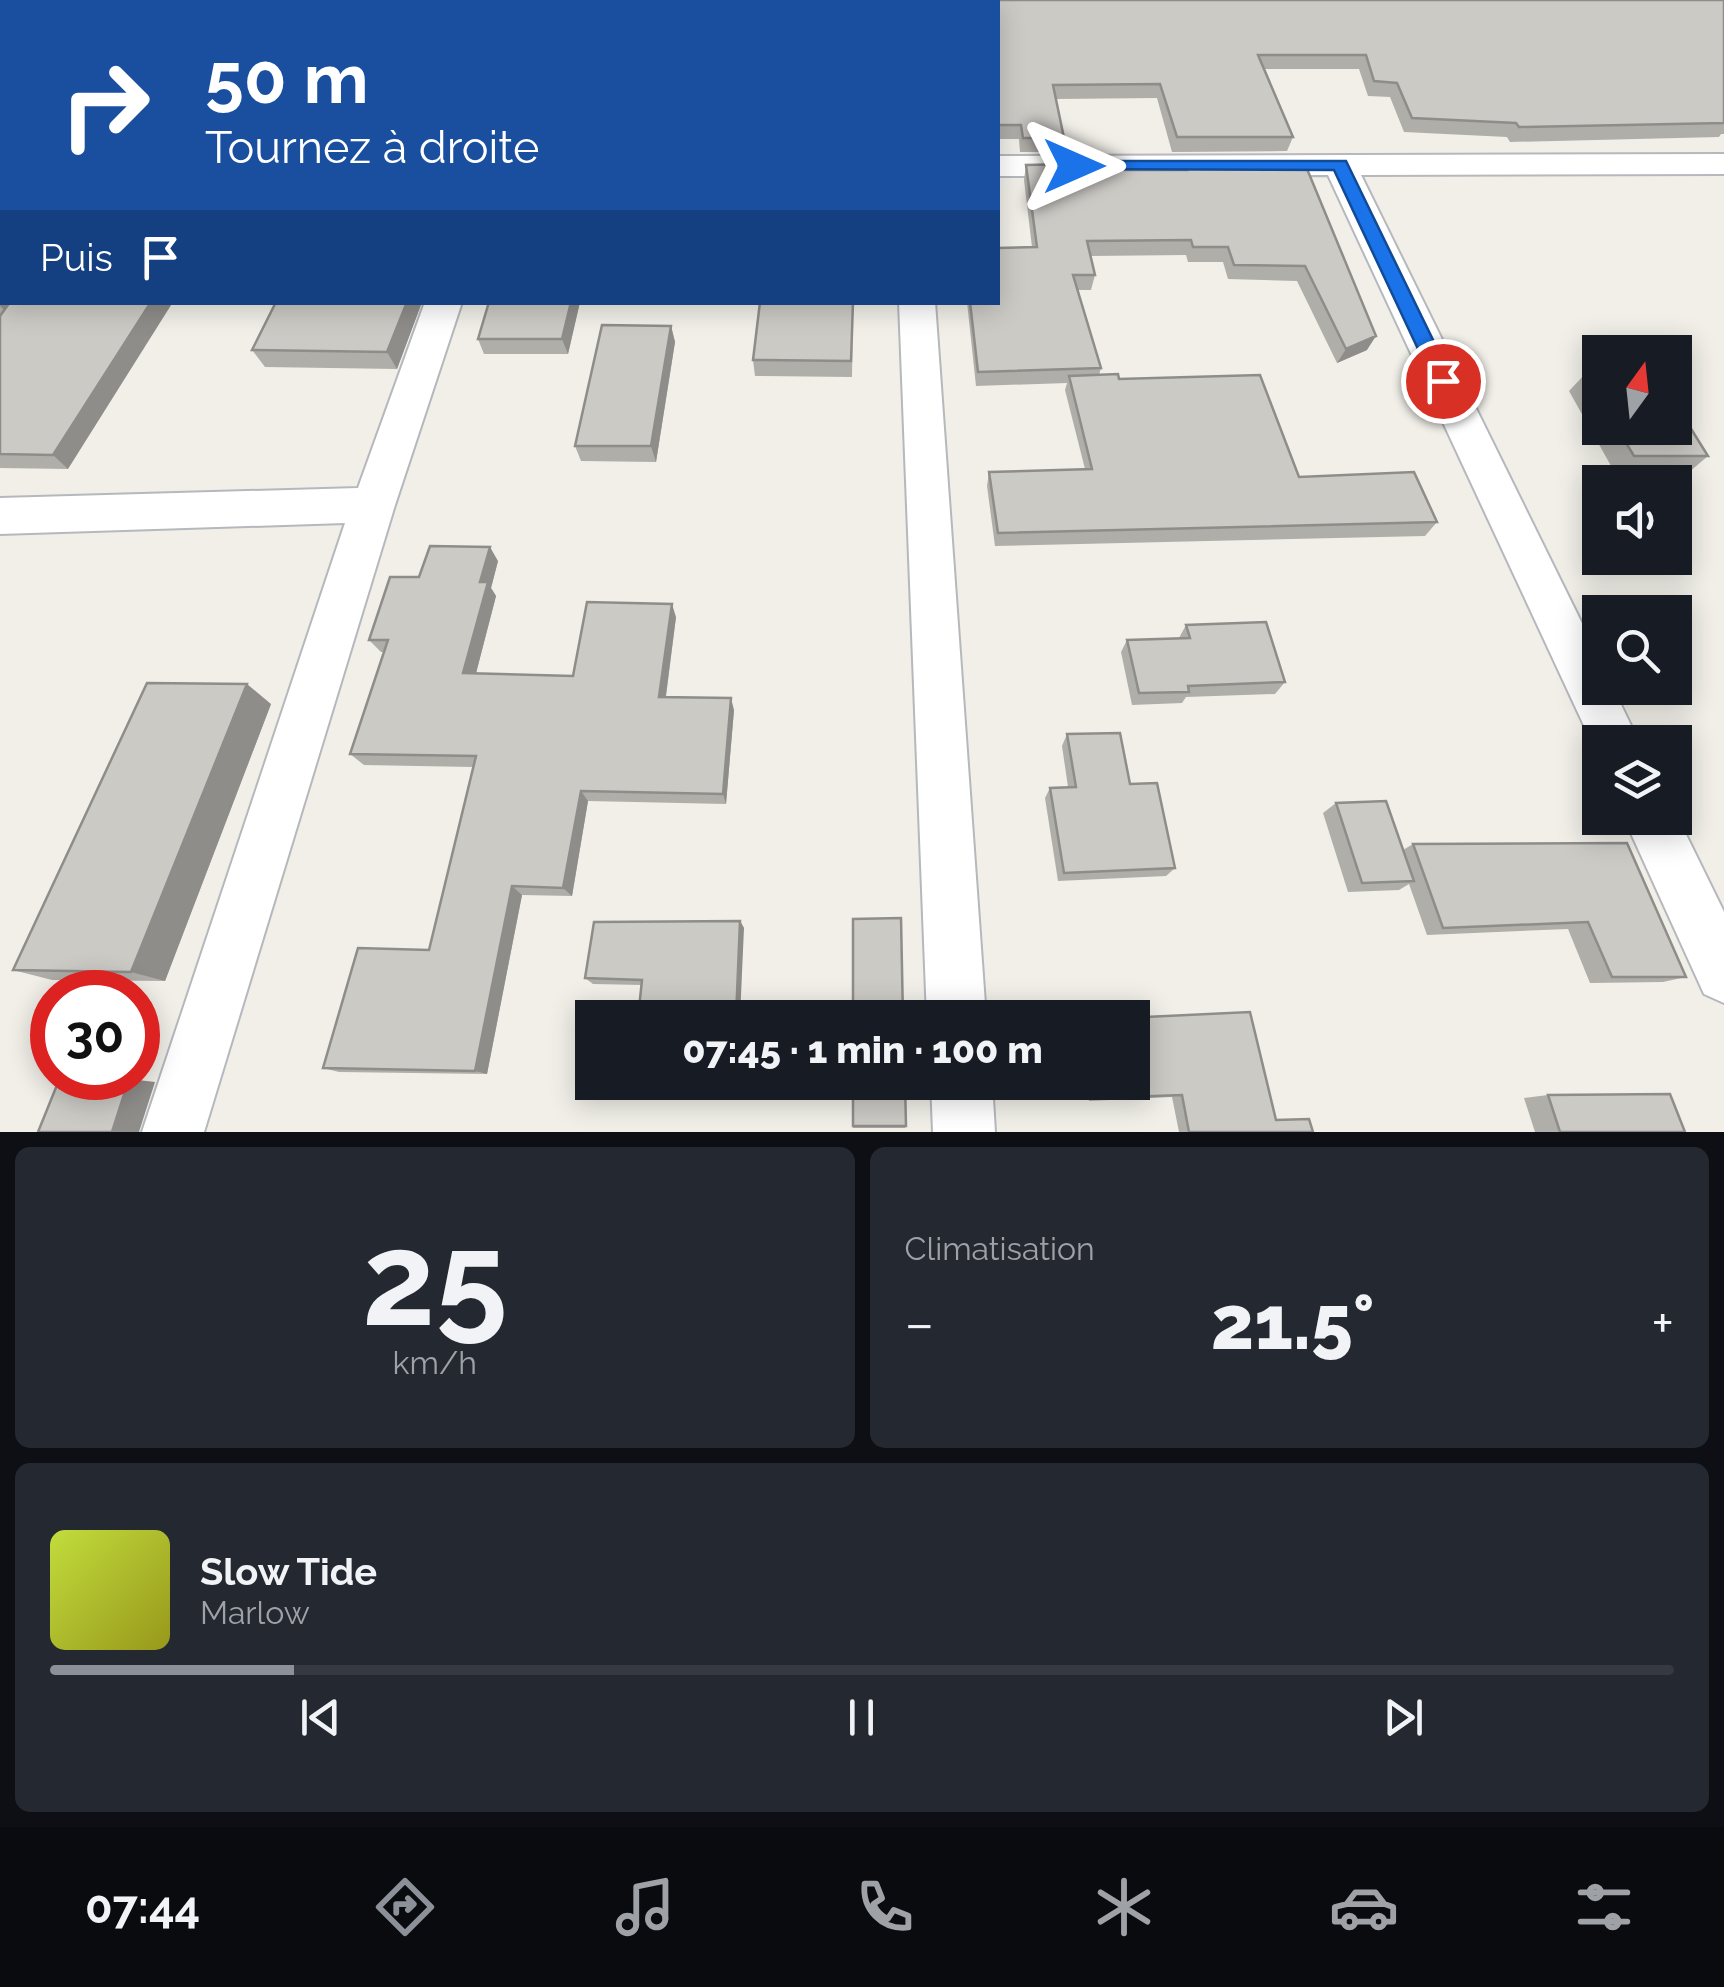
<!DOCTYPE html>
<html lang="fr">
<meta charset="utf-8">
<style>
body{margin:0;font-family:Raleway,sans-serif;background:#242831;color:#f1f3f6;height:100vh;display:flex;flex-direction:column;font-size:38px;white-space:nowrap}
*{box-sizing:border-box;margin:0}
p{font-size:32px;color:#9ea1a6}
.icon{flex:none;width:55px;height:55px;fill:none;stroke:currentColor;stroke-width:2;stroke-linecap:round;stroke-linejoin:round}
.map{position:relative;height:1132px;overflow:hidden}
.details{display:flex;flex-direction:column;gap:15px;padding:15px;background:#0d0f14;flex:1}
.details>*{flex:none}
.banner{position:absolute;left:0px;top:0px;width:1000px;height:305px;box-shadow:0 5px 25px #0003;background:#1a4fa0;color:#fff;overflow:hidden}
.needle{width:65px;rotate:15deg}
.controls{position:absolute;left:1582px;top:335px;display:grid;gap:20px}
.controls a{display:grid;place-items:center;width:110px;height:110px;border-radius:0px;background:#171b24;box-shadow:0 5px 25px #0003;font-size:50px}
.speed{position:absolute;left:30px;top:970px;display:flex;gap:20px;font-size:50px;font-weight:700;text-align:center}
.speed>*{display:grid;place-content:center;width:130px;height:130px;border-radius:50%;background:#171b24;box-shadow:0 5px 25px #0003;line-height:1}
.speed .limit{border:15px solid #d22;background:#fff;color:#111}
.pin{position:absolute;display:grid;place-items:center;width:85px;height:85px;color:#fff;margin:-42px;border:5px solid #fff;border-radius:50%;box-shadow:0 2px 10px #0007}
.me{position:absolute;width:110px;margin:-55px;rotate:90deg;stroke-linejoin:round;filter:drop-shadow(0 0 8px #0008)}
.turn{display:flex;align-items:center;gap:35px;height:210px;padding:0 40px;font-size:45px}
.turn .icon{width:130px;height:130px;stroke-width:2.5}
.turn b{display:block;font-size:70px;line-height:85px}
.then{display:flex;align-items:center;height:95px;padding:0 40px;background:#0003;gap:20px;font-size:38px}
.big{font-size:75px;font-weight:800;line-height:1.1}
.details .tile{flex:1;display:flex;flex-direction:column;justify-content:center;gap:15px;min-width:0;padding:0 35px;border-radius:15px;background:#242831}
.details .dial{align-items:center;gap:0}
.dial b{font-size:130px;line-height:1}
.song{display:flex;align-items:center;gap:30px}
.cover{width:120px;height:120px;border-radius:15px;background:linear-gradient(135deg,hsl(70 70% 55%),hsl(60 70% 35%))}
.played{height:10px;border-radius:5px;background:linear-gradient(90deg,#8c9099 15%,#363941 15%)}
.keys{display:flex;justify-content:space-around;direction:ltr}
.heat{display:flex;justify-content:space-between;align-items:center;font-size:55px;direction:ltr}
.details .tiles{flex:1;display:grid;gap:15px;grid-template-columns:1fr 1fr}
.tile:last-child{grid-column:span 2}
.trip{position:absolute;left:575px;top:1000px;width:575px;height:100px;border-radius:0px;background:#171b24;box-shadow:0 5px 25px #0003;font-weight:800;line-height:100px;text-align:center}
.menu{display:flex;height:160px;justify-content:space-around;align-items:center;background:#090b0e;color:#9ea1a6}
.menu .icon{width:70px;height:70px}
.menu .current{color:#8c9099}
.menu b{font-size:45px;color:#f1f3f6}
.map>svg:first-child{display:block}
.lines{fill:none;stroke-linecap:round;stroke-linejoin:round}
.street-casing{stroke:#b5b8bc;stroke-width:4}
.street{fill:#fff;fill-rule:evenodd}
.wall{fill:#afaea9}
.shaded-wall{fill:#8f8d8a}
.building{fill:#cccac5;stroke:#8f8d8a;stroke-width:2.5}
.route{fill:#1a73e8;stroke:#114b97;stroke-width:2.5}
</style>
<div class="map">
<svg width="1724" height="1132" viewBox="0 0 1724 1132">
<rect width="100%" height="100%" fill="#f1efe8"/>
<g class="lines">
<defs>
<path id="street" d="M 884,0 L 912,0 L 912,2 L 885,2 Z
M 2,136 L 2,159 L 0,160 L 0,137 Z
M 1724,154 L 1724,174 L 1361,175 L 1600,660 L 1600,688 L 1613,688 L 1639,742 L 1600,742 L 1600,760 L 1328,175 L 998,176 L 998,156 Z
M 425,302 L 462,302 L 395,505 L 204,1132 L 142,1132 L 345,523 L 0,534 L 0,498 L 358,488 Z
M 899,302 L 935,302 L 986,1018 L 927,1018 Z
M 1675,812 L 1724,912 L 1724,1003 L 1704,994 L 1624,818 L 1675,818 Z
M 931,1082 L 992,1082 L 995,1132 L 933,1132 Z"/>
</defs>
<!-- street casing -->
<use href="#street" class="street-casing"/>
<!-- street -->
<use href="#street" class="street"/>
</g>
<!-- wall -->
<path class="wall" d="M 964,0 L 1724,0 L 1724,134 L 1721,134 L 1719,137 L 1510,142 L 1507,137 L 1404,132 L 1390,97 L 1368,96 L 1359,69 L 1264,69 L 1293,137 L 1287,151 L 1172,152 L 1157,98 L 1056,99 L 1064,138 L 1061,152 L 1020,152 L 1019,139 L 998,139 L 998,2 L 963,2 Z
M 2,45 L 2,100 L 0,100 L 0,48 Z
M 0,155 L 68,469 L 0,468 Z
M 1185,164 L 1305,164 L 1367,350 L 1337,363 L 1297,281 L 1228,279 L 1223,262 L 1188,262 L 1186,255 L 1090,256 L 1095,275 L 1091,290 L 1077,290 L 1101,368 L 1099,375 L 1119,379 L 1299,477 L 1437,522 L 1425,536 L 995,546 L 987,486 L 989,472 L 1085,469 L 1065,390 L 1067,383 L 976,386 L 967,302 L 998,302 L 1032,247 L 1024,180 L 1026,165 L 1071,170 L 1183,170 Z
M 276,302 L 422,302 L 397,369 L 265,367 L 252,350 Z
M 580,302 L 568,354 L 484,354 L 478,339 Z
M 853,302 L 852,377 L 755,376 L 753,360 Z
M 671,326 L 675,342 L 656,462 L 581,461 L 575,446 Z
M 1586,373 L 1600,373 L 1600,428 L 1675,428 L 1708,456 L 1688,473 L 1615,473 L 1569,391 Z
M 498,561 L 491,588 L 496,596 L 476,673 L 573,676 L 676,617 L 666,697 L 734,710 L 726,804 L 588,801 L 572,896 L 522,895 L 487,1074 L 339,1072 L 323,1068 L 429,950 L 473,767 L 364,765 L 350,754 L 384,652 L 381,652 L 369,640 L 419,577 Z
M 1186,625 L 1285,682 L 1275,694 L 1186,697 L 1182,703 L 1132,705 L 1121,652 L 1127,640 L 1179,638 Z
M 271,704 L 165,981 L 52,980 L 13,970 Z
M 1067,734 L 1130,784 L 1175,868 L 1166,876 L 1058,881 L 1045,798 L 1050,788 L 1068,787 L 1062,746 Z
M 1336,803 L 1403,850 L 1413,844 L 1627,843 L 1686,977 L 1663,982 L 1590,983 L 1568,929 L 1427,935 L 1409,884 L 1399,890 L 1348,892 L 1323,813 Z
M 740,921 L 744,928 L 642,985 L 593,984 L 585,978 Z
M 853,1082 L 906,1126 L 905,1128 L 853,1128 Z
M 1086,1082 L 1132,1082 L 1276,1120 L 1313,1132 L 1179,1132 L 1172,1097 L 1089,1101 Z
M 1548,1095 L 1685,1132 L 1535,1132 L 1524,1098 Z"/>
<!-- shaded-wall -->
<path class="shaded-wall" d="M 2,300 L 2,302 L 24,302 L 13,318 L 0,306 Z
M 151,302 L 173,302 L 68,469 L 53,455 Z
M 407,302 L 422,302 L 397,369 L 387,352 Z
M 571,302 L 580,302 L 568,354 L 562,339 Z
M 671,326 L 675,342 L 656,462 L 651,446 Z
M 1376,336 L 1367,350 L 1337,363 L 1346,349 Z
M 490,547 L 498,561 L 491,588 L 496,596 L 473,685 L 463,673 L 480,582 Z
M 672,604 L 676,617 L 664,709 L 659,697 Z
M 247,684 L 271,704 L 165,981 L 131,972 Z
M 731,698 L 734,710 L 726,804 L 723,794 Z
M 581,791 L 588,801 L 572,896 L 563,888 Z
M 512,886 L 522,895 L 487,1074 L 475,1071 Z
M 740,921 L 744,928 L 740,1018 L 736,1018 Z
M 129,1079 L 155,1082 L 139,1132 L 112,1132 Z"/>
<!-- building -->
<path class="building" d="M 37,0 L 860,0 L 860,2 L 35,2 Z
M 965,0 L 1724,0 L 1724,123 L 1519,127 L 1516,123 L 1412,118 L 1397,83 L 1374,81 L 1366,55 L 1258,55 L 1293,137 L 1177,137 L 1160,84 L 1053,85 L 1064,138 L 1023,138 L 1021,125 L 998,125 L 998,2 L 965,2 Z
M 2,45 L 2,85 L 0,85 L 0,48 Z
M 2,151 L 2,300 L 0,303 L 0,155 Z
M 1070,164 L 1071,170 L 1187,170 L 1185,164 L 1305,164 L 1376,336 L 1346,349 L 1305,266 L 1234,265 L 1228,247 L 1193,247 L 1191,240 L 1087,241 L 1095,275 L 1073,275 L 1101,368 L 978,372 L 970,302 L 998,302 L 998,248 L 1037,247 L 1026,165 Z
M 10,302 L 151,302 L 53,455 L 0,454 L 0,316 Z
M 276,302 L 407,302 L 387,352 L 252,350 Z
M 489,302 L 571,302 L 562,339 L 478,339 Z
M 760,302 L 853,302 L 851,361 L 753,360 Z
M 602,325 L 671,326 L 651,446 L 575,446 Z
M 1586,373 L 1600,373 L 1600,398 Z
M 1118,374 L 1119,379 L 1260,375 L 1299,477 L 1414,472 L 1437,522 L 998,533 L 989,472 L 1092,469 L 1069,376 Z
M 1675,403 L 1708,456 L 1634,456 L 1617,428 L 1675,428 Z
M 430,546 L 490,547 L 480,582 L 488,582 L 463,673 L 573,676 L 587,602 L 672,604 L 659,697 L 731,698 L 723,794 L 581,791 L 563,888 L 512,886 L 475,1071 L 323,1068 L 358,948 L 429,950 L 476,756 L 350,754 L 388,640 L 369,640 L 390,577 L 419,577 Z
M 1266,622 L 1285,682 L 1188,686 L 1189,692 L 1139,693 L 1127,640 L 1190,638 L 1186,625 Z
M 147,683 L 247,684 L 131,972 L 13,970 Z
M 1120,733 L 1130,784 L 1157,783 L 1175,868 L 1064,873 L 1050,788 L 1076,787 L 1067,734 Z
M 1386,801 L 1414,881 L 1362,883 L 1336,803 Z
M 1627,843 L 1686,977 L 1612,977 L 1588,922 L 1443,928 L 1413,844 Z
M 901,918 L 903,1018 L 853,1018 L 853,919 Z
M 740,921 L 736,1018 L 638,1018 L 642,980 L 585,978 L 594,922 Z
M 1250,1012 L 1276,1120 L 1309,1119 L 1313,1132 L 1189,1132 L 1182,1095 L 1096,1098 L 1093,1082 L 1132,1082 L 1132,1018 L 1124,1018 Z
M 129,1079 L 112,1132 L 38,1132 L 59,1080 Z
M 853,1082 L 905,1082 L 906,1126 L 853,1126 Z
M 1670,1094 L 1685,1132 L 1560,1132 L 1548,1095 Z"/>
<!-- route -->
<path class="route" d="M 1074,161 L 1346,161 L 1453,381 L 1450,386 L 1436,386 L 1433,381 L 1334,170 L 1068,169 L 1065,166 Z"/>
</svg>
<div class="controls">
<a><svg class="needle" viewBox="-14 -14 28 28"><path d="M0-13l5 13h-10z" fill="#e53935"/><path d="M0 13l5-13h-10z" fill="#9ea1a6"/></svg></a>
<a><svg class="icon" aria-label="sound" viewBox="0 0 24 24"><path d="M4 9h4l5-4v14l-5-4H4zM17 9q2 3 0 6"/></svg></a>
<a><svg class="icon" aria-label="search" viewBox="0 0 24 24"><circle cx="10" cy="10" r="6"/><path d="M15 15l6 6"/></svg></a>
<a><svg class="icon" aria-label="layers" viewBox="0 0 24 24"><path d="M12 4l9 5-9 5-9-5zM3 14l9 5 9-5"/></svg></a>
</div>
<div class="speed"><div class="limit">30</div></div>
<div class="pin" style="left:1443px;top:381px;background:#d93025"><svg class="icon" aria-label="arrive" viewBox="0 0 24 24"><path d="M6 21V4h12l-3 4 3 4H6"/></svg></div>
<svg class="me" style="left:1074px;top:166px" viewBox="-20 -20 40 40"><path d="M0-17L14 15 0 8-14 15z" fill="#1a73e8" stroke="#fff" stroke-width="4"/></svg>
<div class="trip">07:45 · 1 min · 100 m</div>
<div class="banner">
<div class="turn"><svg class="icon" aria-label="right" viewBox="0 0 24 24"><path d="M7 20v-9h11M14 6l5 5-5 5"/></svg><div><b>50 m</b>Tournez à droite</div></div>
<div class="then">Puis<svg class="icon" aria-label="arrive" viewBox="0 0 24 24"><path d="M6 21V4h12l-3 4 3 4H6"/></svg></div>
</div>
</div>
<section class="details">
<div class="tiles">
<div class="tile dial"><b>25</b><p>km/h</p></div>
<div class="tile"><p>Climatisation</p>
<div class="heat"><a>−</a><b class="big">21.5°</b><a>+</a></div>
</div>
<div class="tile">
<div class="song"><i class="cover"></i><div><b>Slow Tide</b><p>Marlow</p></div></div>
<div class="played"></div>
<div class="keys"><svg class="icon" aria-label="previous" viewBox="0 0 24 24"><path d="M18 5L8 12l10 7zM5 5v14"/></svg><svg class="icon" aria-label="pause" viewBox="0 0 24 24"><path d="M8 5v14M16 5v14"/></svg><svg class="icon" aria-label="next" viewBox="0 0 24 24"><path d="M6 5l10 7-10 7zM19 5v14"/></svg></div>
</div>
</div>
</section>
<nav class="menu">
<b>07:44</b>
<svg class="icon current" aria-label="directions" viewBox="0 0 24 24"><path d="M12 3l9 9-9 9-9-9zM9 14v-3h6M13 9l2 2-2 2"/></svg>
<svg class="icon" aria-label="music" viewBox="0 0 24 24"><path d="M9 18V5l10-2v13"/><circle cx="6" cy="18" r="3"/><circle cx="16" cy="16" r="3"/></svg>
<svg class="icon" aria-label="phone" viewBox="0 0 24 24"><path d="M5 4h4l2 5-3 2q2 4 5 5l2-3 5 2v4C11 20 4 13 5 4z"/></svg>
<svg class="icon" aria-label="climate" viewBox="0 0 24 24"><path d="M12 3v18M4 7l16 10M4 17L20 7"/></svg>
<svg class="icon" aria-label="car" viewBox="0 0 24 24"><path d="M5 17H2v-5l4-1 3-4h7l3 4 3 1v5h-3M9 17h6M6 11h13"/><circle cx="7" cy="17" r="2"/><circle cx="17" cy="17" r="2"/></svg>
<svg class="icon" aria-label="filters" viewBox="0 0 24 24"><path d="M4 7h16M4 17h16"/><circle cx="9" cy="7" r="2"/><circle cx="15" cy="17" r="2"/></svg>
</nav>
